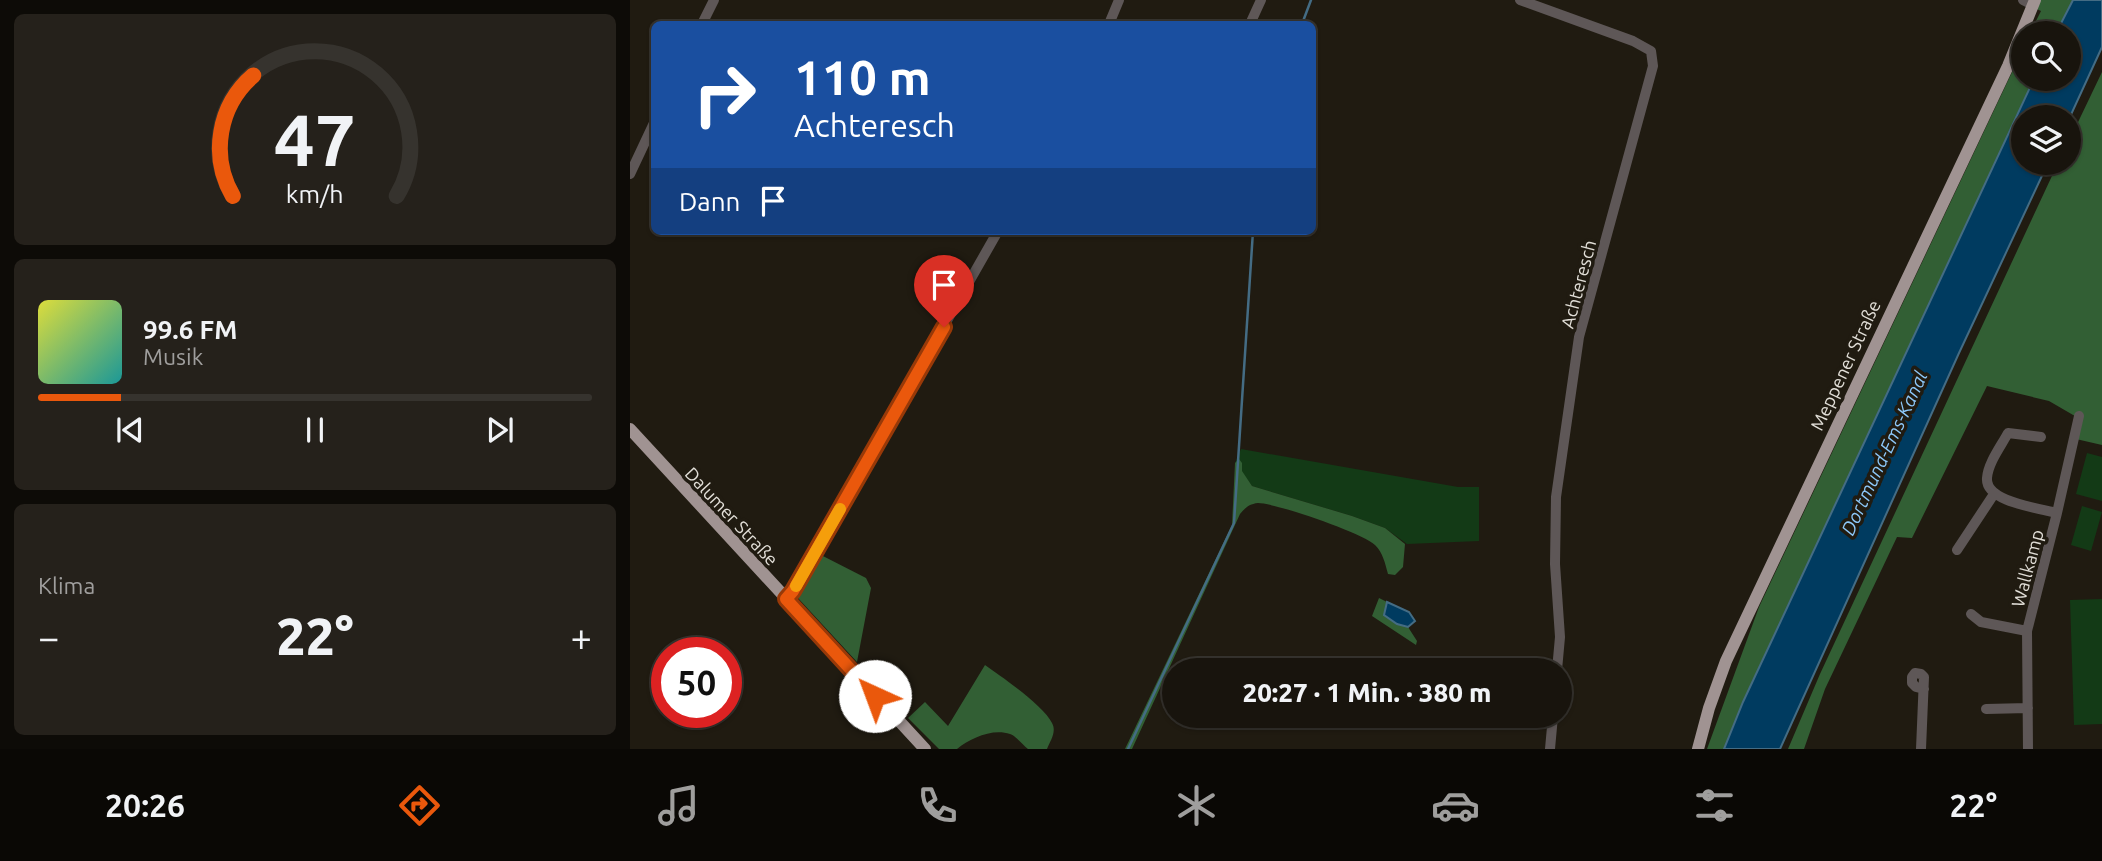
<!DOCTYPE html>
<html lang="de">
<meta charset="utf-8">
<style>
body{margin:0;font-family:Ubuntu,sans-serif;background:#25211b;color:#f1f3f6;height:100vh;display:flex;flex-direction:column;font-size:26px;white-space:nowrap}
*{box-sizing:border-box;margin:0}
p{font-size:23px;color:#9f9e9d}
.icon{flex:none;width:38px;height:38px;fill:none;stroke:currentColor;stroke-width:2;stroke-linecap:round;stroke-linejoin:round}
.map{position:relative;flex:1;overflow:hidden}
.sheet{display:flex;flex-direction:column;gap:14px;padding:14px;background:#0d0b07;width:630px}
.sheet>*{flex:none}
.banner{position:absolute;left:21px;top:21px;width:665px;height:214px;border-radius:10px;box-shadow:0 2px 5px #0004,0 0 0 2px #36332e;background:#1a4fa0;color:#fff;overflow:hidden}
.fabs{position:absolute;left:1381px;top:21px;display:grid;gap:14px}
.fabs a{display:grid;place-items:center;width:70px;height:70px;border-radius:50%;background:#18140d;box-shadow:0 2px 5px #0004,0 0 0 2px #36332e;font-size:35px}
.speed{position:absolute;left:21px;top:637px;display:flex;gap:14px;font-size:35px;font-weight:700;text-align:center}
.speed>*{display:grid;place-content:center;width:91px;height:91px;border-radius:50%;background:#18140d;box-shadow:0 2px 5px #0004,0 0 0 2px #36332e;line-height:1}
.speed .limit{border:10px solid #d22;background:#fff;color:#111}
.pin{position:absolute;display:grid;place-items:center;width:60px;height:60px;color:#fff;margin:-72px -30px;border-radius:50% 50% 50% 0;rotate:-45deg;box-shadow:0 0 7px #0007}
.pin .icon{rotate:45deg}
.me{position:absolute;width:77px;margin:-38px;rotate:317deg;stroke-linejoin:round;filter:drop-shadow(0 0 5px #0008)}
.turn{display:flex;align-items:center;gap:24px;height:147px;padding:0 28px;font-size:32px}
.turn .icon{width:91px;height:91px;stroke-width:2.5}
.turn b{display:block;font-size:49px;line-height:60px}
.then{display:flex;align-items:center;height:66px;padding:0 28px;background:#0003;gap:14px;font-size:26px}
.big{font-size:52px;font-weight:800;line-height:1.1}
.sheet .tile{flex:1;display:flex;flex-direction:column;justify-content:center;gap:10px;min-width:0;padding:0 24px;border-radius:10px;background:#25211b}
.sheet .dial{align-items:center;gap:0}
.dial svg{height:182px;overflow:visible;fill:none;stroke:#36332e;stroke-width:7;stroke-linecap:round;text-anchor:middle}
.dial text{fill:#f1f3f6;stroke:none}
.song{display:flex;align-items:center;gap:21px}
.cover{width:84px;height:84px;border-radius:10px;background:linear-gradient(135deg,hsl(60 70% 55%),hsl(180 70% 35%))}
.played{height:7px;border-radius:4px;background:linear-gradient(90deg,#ea580c 15%,#36332e 15%)}
.keys{display:flex;justify-content:space-around;direction:ltr}
.heat{display:flex;justify-content:space-between;align-items:center;font-size:38px;direction:ltr}
.trip{position:absolute;left:532px;top:658px;width:410px;height:70px;border-radius:35px;background:#18140d;box-shadow:0 2px 5px #0004,0 0 0 2px #36332e;font-weight:800;line-height:70px;text-align:center}
.tab-bar{display:flex;height:112px;justify-content:space-around;align-items:center;background:#0a0805;color:#9f9e9d}
.tab-bar .icon{width:49px;height:49px}
.tab-bar .current{color:#ea580c}
.tab-bar b{font-size:32px;color:#f1f3f6}
main{display:flex;flex:1;min-height:0}
.map>svg:first-child{display:block}
.green{fill:#133a16}
.forest{fill:#325f34}
.water{fill:#003b60;stroke:#446c84;stroke-width:2}
.lines{fill:none;stroke-linecap:round;stroke-linejoin:round}
.stream{stroke:#446c84;stroke-width:2.5}
.minor{stroke:#5e5757;stroke-width:10}
.major{stroke:#a09392;stroke-width:12}
.route-casing{stroke:#983908;stroke-width:18}
.route{stroke:#ea580c;stroke-width:12}
.slow{stroke:#f59e0b;stroke-width:12}
.labels{text-anchor:middle;dominant-baseline:central;stroke-width:7;stroke-linejoin:round;paint-order:stroke}
.street-label{font-size:18px;fill:#e2dfd8;stroke:#201b11}
.water-label{font-size:19px;font-style:italic;fill:#8dc8f9;stroke:#201b11}
</style>
<main>
<section class="sheet">
<div class="tile dial"><svg viewBox="0 0 100 80">
<path d="M14 69A42 42 0 1 1 86 69"/>
<path d="M14 69A42 42 0 0 1 23 16" stroke="#ea580c"/>
<text x="50" y="56" font-size="32" font-weight="700">47</text>
<text x="50" y="72" font-size="11">km/h</text>
</svg></div>
<div class="tile">
<div class="song"><i class="cover"></i><div><b>99.6 FM</b><p>Musik</p></div></div>
<div class="played"></div>
<div class="keys"><svg class="icon" aria-label="previous" viewBox="0 0 24 24"><path d="M18 5L8 12l10 7zM5 5v14"/></svg><svg class="icon" aria-label="pause" viewBox="0 0 24 24"><path d="M8 5v14M16 5v14"/></svg><svg class="icon" aria-label="next" viewBox="0 0 24 24"><path d="M6 5l10 7-10 7zM19 5v14"/></svg></div>
</div>
<div class="tile"><p>Klima</p>
<div class="heat"><a>−</a><b class="big">22°</b><a>+</a></div>
</div>
</section>
<div class="map">
<svg width="1472" height="749" viewBox="0 0 1472 749">
<rect width="100%" height="100%" fill="#201b11"/>
<!-- green -->
<path class="green" d="M 611,449 L 828,487 L 849,487 L 849,541 L 777,544 L 755,528 L 722,516 L 622,486 L 605,463 Z
M 1457,453 L 1472,457 L 1472,501 L 1446,494 Z
M 1452,506 L 1472,512 L 1461,551 L 1441,545 Z
M 1472,599 L 1472,724 L 1444,725 L 1440,600 Z"/>
<!-- forest -->
<path class="forest" d="M 1388,0 L 1443,0 L 1426,33 L 1400,33 L 1411,11 Z
M 1393,49 L 1393,79 L 1404,79 L 1113,702 L 1094,749 L 1077,749 L 1129,607 Z
M 1472,72 L 1472,445 L 1446,439 L 1450,419 L 1419,401 L 1357,386 L 1282,538 L 1267,537 L 1195,689 L 1174,749 L 1158,749 L 1190,674 L 1428,163 L 1438,163 L 1439,141 Z
M 609,459 L 612,463 L 612,471 L 622,486 L 722,516 L 755,528 L 775,544 L 773,567 L 765,575 L 758,574 C 755,563 753,553 745,545 C 733,533 645,503 628,503 C 619,504 615,508 610,514 L 502,749 L 495,749 L 602,525 L 605,463 Z
M 189,554 L 236,578 L 241,588 L 227,662 L 167,597 Z
M 749,598 L 757,602 L 754,615 L 767,624 L 778,627 L 787,641 L 786,645 L 742,616 Z
M 355,665 C 372,677 414,706 422,723 C 427,732 420,741 417,749 L 398,749 C 393,745 386,736 380,734 C 363,728 340,738 327,749 L 309,749 L 278,718 L 295,702 L 318,726 Z"/>
<!-- water -->
<path class="water" d="M 1443,0 L 1472,0 L 1472,47 L 1439,119 L 1393,117 L 1393,163 L 1418,163 L 1329,353 L 1150,749 L 1094,749 L 1113,702 L 1404,79 L 1438,79 L 1438,33 L 1426,33 Z
M 757,602 L 779,612 L 785,621 L 778,627 L 767,624 L 754,615 Z"/>
<g class="lines">
<!-- stream -->
<path class="stream" d="M 672,24 L 681,0
M 498,749 L 604,523 L 623,231"/>
<!-- minor -->
<path class="minor" d="M 890,0 L 1003,41 L 1021,51 L 1023,66 L 949,337 L 926,497 L 925,564 L 930,637 L 927,670
M 1393,0 L 1403,5
M 72,24 L 84,0
M 479,24 L 489,0
M 620,24 L 631,0
M 0,174 L 24,123
M 1411,437 L 1378,433 C 1371,446 1358,463 1357,478 C 1355,502 1409,508 1427,513
M 1327,550 L 1364,494
M 156,599 L 163,591 L 368,231
M 1341,614 L 1351,622 L 1397,631
M 1356,709 L 1398,708
M 920,749 L 923,716
M 1291,749 L 1294,677 L 1291,674 L 1285,673 L 1282,677 L 1282,683 L 1286,687 L 1294,689
M 1398,749 L 1397,631 L 1427,513 L 1449,416"/>
<!-- major -->
<path class="major" d="M 0,429 L 295,749
M 1068,749 L 1079,708 L 1096,661 L 1378,66 L 1405,0"/>
</g>
<g class="lines">
<defs>
<path id="route" d="M 245,696 L 156,599 L 163,591 L 314,327"/>
</defs>
<!-- route casing -->
<use href="#route" class="route-casing"/>
<!-- route -->
<use href="#route" class="route"/>
<!-- slow -->
<path class="slow" d="M 166,586 L 210,509"/>
</g>
<g class="labels">
<!-- street labels -->
<g class="street-label">
<text transform="translate(948 284) rotate(-75)">Achteresch</text>
<text transform="translate(1215 365) rotate(-65)">Meppener Straße</text>
<text transform="translate(102 516) rotate(47)">Dalumer Straße</text>
<text transform="translate(1397 568) rotate(-75)">Wallkamp</text>
</g>
<!-- water labels -->
<g class="water-label">
<text transform="translate(1254 453) rotate(-65)">Dortmund-Ems-Kanal</text>
</g>
</g>
</svg>
<div class="fabs">
<a><svg class="icon" aria-label="search" viewBox="0 0 24 24"><circle cx="10" cy="10" r="6"/><path d="M15 15l6 6"/></svg></a>
<a><svg class="icon" aria-label="layers" viewBox="0 0 24 24"><path d="M12 4l9 5-9 5-9-5zM3 14l9 5 9-5"/></svg></a>
</div>
<div class="speed"><div class="limit">50</div></div>
<div class="pin" style="left:314px;top:327px;background:#d93025"><svg class="icon" aria-label="arrive" viewBox="0 0 24 24"><path d="M6 21V4h12l-3 4 3 4H6"/></svg></div>
<svg class="me" style="left:245px;top:696px" viewBox="-20 -20 40 40"><circle r="19" fill="#fff"/><path d="M0-13L10 11 0 6-10 11z" fill="#ea580c"/></svg>
<div class="trip">20:27 · 1 Min. · 380 m</div>
<div class="banner">
<div class="turn"><svg class="icon" aria-label="right" viewBox="0 0 24 24"><path d="M7 20v-9h11M14 6l5 5-5 5"/></svg><div><b>110 m</b>Achteresch</div></div>
<div class="then">Dann<svg class="icon" aria-label="arrive" viewBox="0 0 24 24"><path d="M6 21V4h12l-3 4 3 4H6"/></svg></div>
</div>
</div>
</main>
<nav class="tab-bar">
<b>20:26</b>
<svg class="icon current" aria-label="directions" viewBox="0 0 24 24"><path d="M12 3l9 9-9 9-9-9zM9 14v-3h6M13 9l2 2-2 2"/></svg>
<svg class="icon" aria-label="music" viewBox="0 0 24 24"><path d="M9 18V5l10-2v13"/><circle cx="6" cy="18" r="3"/><circle cx="16" cy="16" r="3"/></svg>
<svg class="icon" aria-label="phone" viewBox="0 0 24 24"><path d="M5 4h4l2 5-3 2q2 4 5 5l2-3 5 2v4C11 20 4 13 5 4z"/></svg>
<svg class="icon" aria-label="climate" viewBox="0 0 24 24"><path d="M12 3v18M4 7l16 10M4 17L20 7"/></svg>
<svg class="icon" aria-label="car" viewBox="0 0 24 24"><path d="M5 17H2v-5l4-1 3-4h7l3 4 3 1v5h-3M9 17h6M6 11h13"/><circle cx="7" cy="17" r="2"/><circle cx="17" cy="17" r="2"/></svg>
<svg class="icon" aria-label="filters" viewBox="0 0 24 24"><path d="M4 7h16M4 17h16"/><circle cx="9" cy="7" r="2"/><circle cx="15" cy="17" r="2"/></svg>
<b>22°</b>
</nav>
